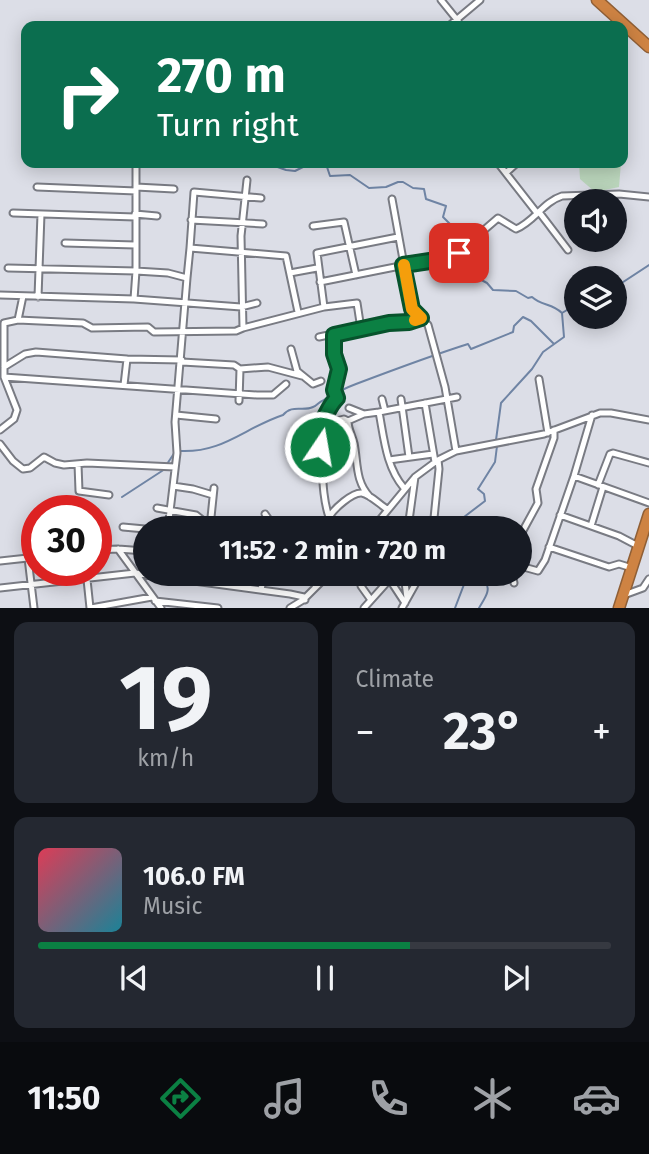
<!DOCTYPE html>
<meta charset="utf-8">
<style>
body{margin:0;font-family:"Fira Sans",sans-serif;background:#242831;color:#f1f3f6;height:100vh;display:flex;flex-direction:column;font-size:26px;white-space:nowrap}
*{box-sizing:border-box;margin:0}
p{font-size:23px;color:#9ea1a6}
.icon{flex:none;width:38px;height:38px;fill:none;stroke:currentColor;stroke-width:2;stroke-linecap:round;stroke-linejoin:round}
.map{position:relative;height:608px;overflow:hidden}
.panel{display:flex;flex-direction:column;gap:14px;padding:14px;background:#0d0f14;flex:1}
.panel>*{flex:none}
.guide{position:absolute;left:21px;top:21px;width:607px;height:147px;border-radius:14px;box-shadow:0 4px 18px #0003;background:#0b6e4f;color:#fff;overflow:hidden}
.fabs{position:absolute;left:564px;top:189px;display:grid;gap:14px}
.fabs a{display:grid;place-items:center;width:63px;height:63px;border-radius:50%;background:#171b24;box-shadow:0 4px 18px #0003;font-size:35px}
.speed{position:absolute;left:21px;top:495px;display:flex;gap:14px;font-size:35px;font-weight:700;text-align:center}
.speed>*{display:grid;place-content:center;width:91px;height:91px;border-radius:50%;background:#171b24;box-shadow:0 4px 18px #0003;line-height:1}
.speed .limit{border:10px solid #d22;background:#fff;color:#111}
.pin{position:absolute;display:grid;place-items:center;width:60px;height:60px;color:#fff;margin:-30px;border-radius:14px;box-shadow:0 4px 10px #0006}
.me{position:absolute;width:77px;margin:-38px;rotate:12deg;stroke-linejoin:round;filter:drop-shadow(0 0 5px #0008)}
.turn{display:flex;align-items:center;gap:24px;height:147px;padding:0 21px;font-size:32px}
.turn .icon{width:91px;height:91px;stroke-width:2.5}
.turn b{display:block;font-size:49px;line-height:60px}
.big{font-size:52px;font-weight:700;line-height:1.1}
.panel .widget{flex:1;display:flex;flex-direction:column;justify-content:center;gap:10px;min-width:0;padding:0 24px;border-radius:14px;background:#242831}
.panel .dial{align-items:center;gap:0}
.dial b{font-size:91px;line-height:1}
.song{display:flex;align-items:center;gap:21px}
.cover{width:84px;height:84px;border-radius:10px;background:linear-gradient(135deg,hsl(350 70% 55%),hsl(190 70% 35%))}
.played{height:7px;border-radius:4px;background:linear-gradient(90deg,#0b8043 65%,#363941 65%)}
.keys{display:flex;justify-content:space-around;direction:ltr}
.heat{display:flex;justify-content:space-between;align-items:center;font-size:38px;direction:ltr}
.panel .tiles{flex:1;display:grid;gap:14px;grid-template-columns:1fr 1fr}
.widget:last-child{grid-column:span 2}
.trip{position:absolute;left:133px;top:516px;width:399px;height:70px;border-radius:35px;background:#171b24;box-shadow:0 4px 18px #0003;font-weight:700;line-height:70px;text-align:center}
.tab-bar{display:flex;height:112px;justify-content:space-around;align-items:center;background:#090b0e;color:#9ea1a6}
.tab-bar .icon{width:49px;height:49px}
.tab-bar .on{color:#0b8043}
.tab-bar b{font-size:32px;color:#f1f3f6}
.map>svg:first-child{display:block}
.green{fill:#bcd7bd}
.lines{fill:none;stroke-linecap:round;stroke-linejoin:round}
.stream{stroke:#6f84a4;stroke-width:2}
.minor-casing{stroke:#797b83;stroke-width:9}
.highway-casing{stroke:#8f5f36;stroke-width:13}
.minor{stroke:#fff;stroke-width:5}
.highway{stroke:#ce8343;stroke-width:10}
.route-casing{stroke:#07532c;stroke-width:18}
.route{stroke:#0b8043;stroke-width:12}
.slow{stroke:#f59e0b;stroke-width:12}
</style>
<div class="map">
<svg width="649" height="608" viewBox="0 0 649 608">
<rect width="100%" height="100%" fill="#dcdee7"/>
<!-- green -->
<path class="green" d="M 579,163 L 621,163 L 619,187 L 595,192 L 580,179 Z"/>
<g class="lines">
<!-- stream -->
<path class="stream" d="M 240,163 L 246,166 L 272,165 L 286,170 L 295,171 L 305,166 L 327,167 L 330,176 L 350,175 L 369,188 L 386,187 L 398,182 L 403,182 L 413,188 L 424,189 L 426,199 L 446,206 L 443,217 L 457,231 L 471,271 L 476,277 L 487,283 L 493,290 L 516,291 L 528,298 L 532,297 C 542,306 552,303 562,313
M 614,288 L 649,265
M 496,440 L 501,403 L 532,369 L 543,352 L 564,337 L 562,313 L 572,307 L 569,299 L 576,297
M 180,451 C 223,453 244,428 283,415 C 292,404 303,412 313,407 C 317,406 319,402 322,401 C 332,395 345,388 356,384 C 393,370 430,356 468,344 L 471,349 L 513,332 L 514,326 L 523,317 L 531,321 L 554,344
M 167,464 L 175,452
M 122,497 L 165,469
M 469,528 L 464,517 L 485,501 L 484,494 L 478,489 L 495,462 L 497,446
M 455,608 L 468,574
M 479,608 C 484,599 492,590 485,581 L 486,574"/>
<defs>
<path id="minor" d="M 441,0 L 462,26
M 449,26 L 480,0
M 124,163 L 173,163
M 136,163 L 136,271 L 168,273 L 187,278 L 175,422 L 177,453 L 168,528
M 498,163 L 537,213
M 507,172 L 517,163
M 247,180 L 241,236 L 243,328 L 324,307 L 317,253 L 398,237
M 37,187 L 136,191
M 136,187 L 174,189
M 392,199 L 412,309 L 428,325 L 445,387 L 456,451
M 539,212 L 568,250
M 13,213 L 135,217
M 135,214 L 157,216
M 191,220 L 263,224
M 313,226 L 344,222 L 356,275
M 65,243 L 135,245
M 190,248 L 194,192 L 261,198
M 8,268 L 136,271 L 134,299
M 290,273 L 317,268
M 187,278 L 190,248 L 286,256 L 298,312
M 320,282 L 455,255 L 498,218 L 516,229 C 534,222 543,202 562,196 L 619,194 L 649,197
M 0,295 L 134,299 L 241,307 L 257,303
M 38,297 L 41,214
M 324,307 L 357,303 L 361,329
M 18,320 L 83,323 L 92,328 L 148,327 L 154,332 L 236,331 L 243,328
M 319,337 L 389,322 L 409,322 L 421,318
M 291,349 L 297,371 L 313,384 L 321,381
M 182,362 L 234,365 L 240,369 L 239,401
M 4,367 L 25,354 L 36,352 L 127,359
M 240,369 L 268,367 L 302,376
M 4,377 L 257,395 L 273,395 L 286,384
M 539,379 L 548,433
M 124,385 L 127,359 L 182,360
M 382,399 L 385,411
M 401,399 L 409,457
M 425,403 L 435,462
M 349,408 L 364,414 L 379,412
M 364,414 L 348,421 C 348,429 352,435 354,443 C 358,463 355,481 370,497
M 176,415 L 216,419
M 321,425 L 344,419 L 348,421
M 0,430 L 14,419 L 17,410 L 4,377 L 4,323 L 18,320 L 23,296
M 0,444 L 13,461 L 23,469 L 30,468 L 44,457 L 55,463 L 64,465 L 87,463 L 175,467
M 389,460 L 433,454
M 78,464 L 79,491 L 109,495
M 574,476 L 649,503
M 598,485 L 610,454 L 613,453 L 649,463
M 173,486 L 193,489 L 213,495
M 404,488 C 386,467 384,438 379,412 L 457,397
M 157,508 L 196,515 L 210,526
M 265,514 L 275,528
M 560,515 L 619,536 L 638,546
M 329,517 C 320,491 324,457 318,428 C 325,419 328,406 337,399 L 334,390 L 339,369 L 334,354 L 334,335
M 591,526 L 603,487
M 123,527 L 145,529
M 210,527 L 214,488
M 335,528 L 329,517 C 334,509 352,492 362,493 C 371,495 380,505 387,509
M 373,528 L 415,477 L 438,460 L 456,451 L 544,434 L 600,413 L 611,413 L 649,420
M 408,528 L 415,477
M 433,528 L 439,469 L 438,460
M 520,536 L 538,503 L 536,489 L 554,438 L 554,430
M 549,547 L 609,567 L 619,564 L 632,568
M 118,549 L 161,608
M 96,550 L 118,549 L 145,551
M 28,558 L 34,608
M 0,561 L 37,557
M 520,566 L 538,571 L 545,560 L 574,476 L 592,415
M 86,570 L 90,608
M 305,574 L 316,586
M 362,574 L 361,586 L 371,600
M 386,574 L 405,603
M 404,574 L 407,598
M 512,574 L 514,583
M 0,588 L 135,573 L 290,594 L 304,597 L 305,600 L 302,598
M 261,590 L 264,574
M 624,595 L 643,588 L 649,579
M 305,598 L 329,574
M 155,601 L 218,608
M 91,608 L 152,597
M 290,608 L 303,600
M 364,608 L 390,579
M 402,608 L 421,574"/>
<path id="highway" d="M 597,0 L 649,47
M 619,608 L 649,514"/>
</defs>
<!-- minor casing -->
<use href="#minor" class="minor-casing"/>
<!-- highway casing -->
<use href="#highway" class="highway-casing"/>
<!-- minor -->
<use href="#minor" class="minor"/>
<!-- highway -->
<use href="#highway" class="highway"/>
</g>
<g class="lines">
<defs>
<path id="route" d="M 320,447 L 317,428 C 326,419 328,406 337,398 L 334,390 L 339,369 L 334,354 L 334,335 L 389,323 L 409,322 L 421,318 L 412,309 L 403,265 L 443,259 L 459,253"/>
</defs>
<!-- route casing -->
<use href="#route" class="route-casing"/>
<!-- route -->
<use href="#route" class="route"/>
<!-- slow -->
<path class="slow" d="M 404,265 L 412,309 L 421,318 L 415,320"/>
</g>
</svg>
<div class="fabs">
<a><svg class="icon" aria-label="sound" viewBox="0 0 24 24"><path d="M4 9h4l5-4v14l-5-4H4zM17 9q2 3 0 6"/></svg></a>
<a><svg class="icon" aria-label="layers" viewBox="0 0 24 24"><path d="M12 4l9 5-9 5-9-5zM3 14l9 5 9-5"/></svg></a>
</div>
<div class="speed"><div class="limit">30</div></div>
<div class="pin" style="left:459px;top:253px;background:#d93025"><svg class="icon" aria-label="arrive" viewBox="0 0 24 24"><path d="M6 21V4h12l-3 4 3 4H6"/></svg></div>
<svg class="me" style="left:320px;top:447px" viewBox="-20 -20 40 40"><circle r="17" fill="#0b8043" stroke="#fff" stroke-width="3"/><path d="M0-11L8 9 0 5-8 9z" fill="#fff"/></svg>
<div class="trip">11:52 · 2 min · 720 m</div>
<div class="guide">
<div class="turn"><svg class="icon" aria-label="right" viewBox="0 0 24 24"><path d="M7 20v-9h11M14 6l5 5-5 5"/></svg><div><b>270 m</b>Turn right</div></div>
</div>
</div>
<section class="panel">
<div class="tiles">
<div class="widget dial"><b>19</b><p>km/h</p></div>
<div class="widget"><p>Climate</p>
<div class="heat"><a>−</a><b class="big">23°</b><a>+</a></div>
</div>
<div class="widget">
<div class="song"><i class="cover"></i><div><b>106.0 FM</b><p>Music</p></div></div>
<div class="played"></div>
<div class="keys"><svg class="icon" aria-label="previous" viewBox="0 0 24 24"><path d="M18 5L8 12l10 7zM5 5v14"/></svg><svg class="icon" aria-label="pause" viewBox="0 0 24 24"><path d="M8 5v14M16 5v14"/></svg><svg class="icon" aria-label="next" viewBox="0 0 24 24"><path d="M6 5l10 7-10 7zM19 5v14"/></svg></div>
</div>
</div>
</section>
<nav class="tab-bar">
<b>11:50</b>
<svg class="icon on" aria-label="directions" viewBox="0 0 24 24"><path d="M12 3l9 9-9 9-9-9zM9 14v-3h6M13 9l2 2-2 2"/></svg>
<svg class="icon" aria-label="music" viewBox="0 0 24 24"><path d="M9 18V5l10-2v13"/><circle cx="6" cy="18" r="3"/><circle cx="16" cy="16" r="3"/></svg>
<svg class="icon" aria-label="phone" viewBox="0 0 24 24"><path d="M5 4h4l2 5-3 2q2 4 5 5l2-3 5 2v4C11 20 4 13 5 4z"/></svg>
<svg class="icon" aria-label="climate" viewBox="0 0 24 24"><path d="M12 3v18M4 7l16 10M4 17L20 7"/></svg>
<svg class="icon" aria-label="car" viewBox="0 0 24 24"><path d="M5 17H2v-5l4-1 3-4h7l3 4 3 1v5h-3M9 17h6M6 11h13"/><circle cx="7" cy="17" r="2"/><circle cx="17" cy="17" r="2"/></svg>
</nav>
